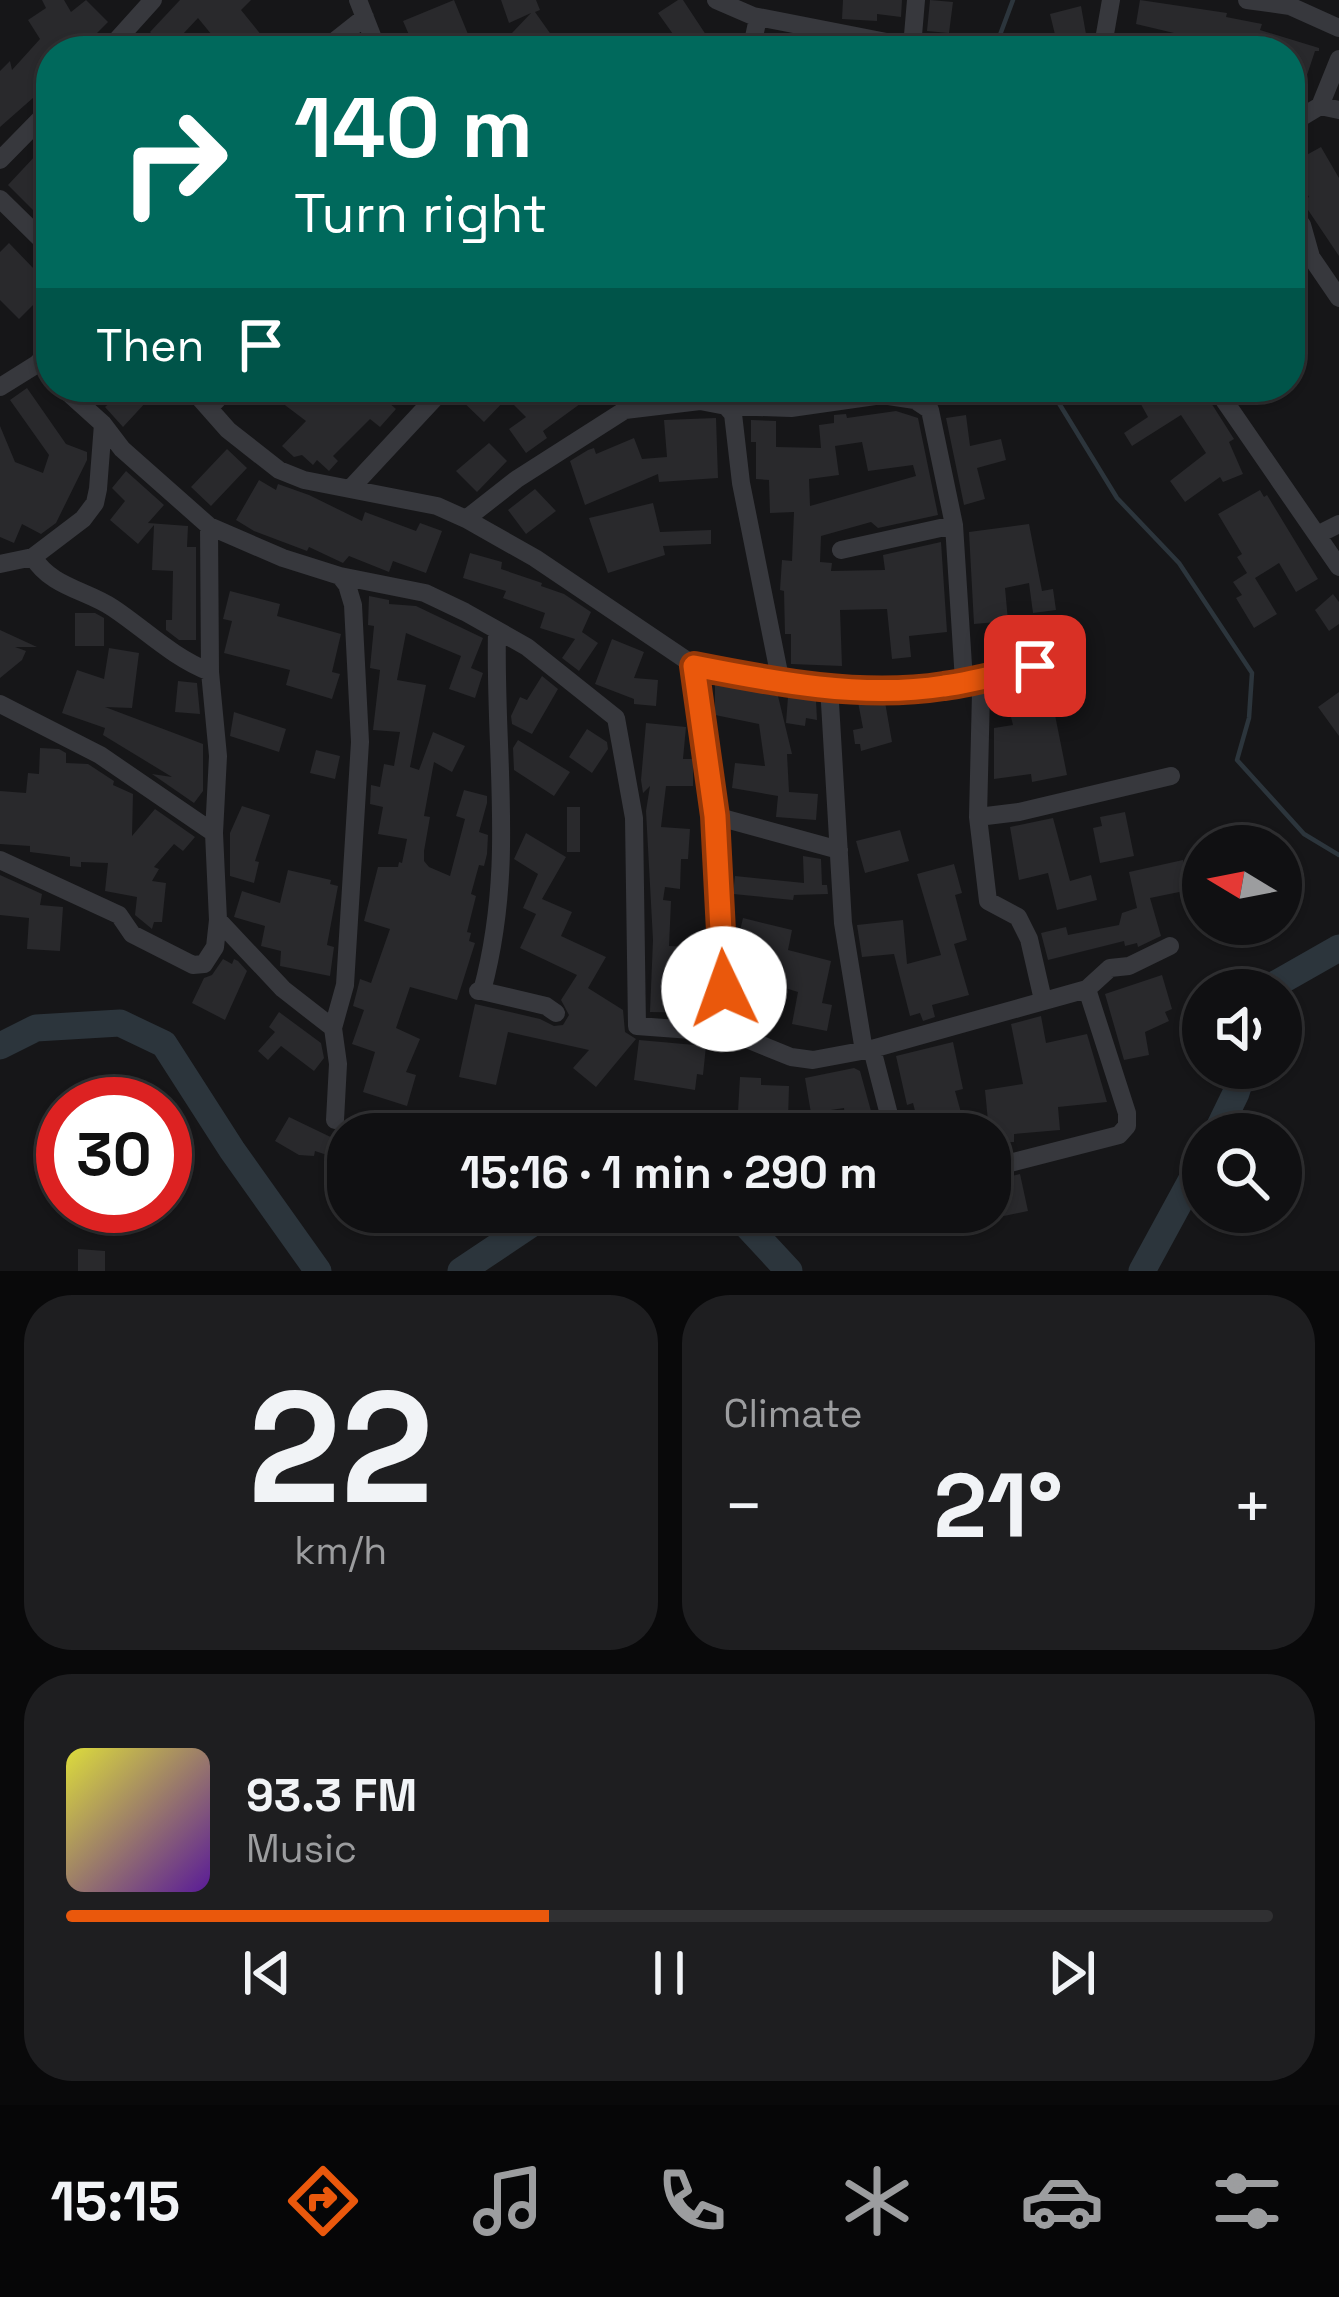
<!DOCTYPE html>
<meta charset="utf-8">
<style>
body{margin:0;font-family:"Space Grotesk",sans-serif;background:#1e1e20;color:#f1f3f6;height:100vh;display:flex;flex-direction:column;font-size:45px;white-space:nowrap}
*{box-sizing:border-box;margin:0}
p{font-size:39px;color:#9c9d9f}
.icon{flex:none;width:66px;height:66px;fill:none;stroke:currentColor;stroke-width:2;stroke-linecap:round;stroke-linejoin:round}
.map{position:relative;height:1271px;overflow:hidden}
.details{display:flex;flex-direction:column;gap:24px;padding:24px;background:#09090a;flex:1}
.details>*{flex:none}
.top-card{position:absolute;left:36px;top:36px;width:1269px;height:366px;border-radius:48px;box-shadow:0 3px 9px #0004,0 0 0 3px #303032;background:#00695c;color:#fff;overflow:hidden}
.needle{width:78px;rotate:280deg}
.controls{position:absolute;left:1182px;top:825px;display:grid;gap:24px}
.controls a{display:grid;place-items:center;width:120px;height:120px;border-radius:50%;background:#101012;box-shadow:0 3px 9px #0004,0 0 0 3px #303032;font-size:60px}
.speed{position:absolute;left:36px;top:1077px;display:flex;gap:24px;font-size:60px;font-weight:700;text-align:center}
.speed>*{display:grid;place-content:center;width:156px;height:156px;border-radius:50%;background:#101012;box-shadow:0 3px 9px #0004,0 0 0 3px #303032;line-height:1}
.speed .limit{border:18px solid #d22;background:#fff;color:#111}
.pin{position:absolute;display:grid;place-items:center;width:102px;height:102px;color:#fff;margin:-51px;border-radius:24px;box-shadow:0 6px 18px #0006}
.me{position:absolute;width:132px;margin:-66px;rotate:357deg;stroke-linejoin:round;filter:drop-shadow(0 0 9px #0008)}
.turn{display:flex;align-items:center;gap:42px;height:252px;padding:0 60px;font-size:54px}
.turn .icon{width:156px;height:156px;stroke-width:2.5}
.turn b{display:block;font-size:84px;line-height:102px}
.then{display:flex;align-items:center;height:114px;padding:0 60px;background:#0003;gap:24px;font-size:45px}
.big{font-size:90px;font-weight:800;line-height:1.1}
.details .widget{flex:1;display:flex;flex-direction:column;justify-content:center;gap:18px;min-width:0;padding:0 42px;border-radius:48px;background:#1e1e20}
.details .dial{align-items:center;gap:0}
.dial b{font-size:156px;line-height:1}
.song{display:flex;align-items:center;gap:36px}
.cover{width:144px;height:144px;border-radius:18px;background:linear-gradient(135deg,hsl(60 70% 55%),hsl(270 70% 35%))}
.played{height:12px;border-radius:6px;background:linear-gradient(90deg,#ea580c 40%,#303032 40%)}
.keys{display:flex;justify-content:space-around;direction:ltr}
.heat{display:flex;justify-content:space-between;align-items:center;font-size:66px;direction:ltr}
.details .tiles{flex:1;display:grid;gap:24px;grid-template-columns:1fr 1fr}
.widget:last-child{grid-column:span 2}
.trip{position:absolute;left:327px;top:1113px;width:684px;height:120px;border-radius:48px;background:#101012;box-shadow:0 3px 9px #0004,0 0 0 3px #303032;font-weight:800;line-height:120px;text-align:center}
.tab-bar{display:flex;height:192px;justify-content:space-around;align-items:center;background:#060607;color:#9c9d9f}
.tab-bar .icon{width:84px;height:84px}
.tab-bar .current{color:#ea580c}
.tab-bar b{font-size:54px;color:#f1f3f6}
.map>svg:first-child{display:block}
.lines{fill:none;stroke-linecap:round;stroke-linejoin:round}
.stream{stroke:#2c353c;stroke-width:4.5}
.river{stroke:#2c353c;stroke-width:27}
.building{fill:#29292c;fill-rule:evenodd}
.minor{stroke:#37383d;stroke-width:18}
.route-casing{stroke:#983908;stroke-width:30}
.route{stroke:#ea580c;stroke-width:21}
</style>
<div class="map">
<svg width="1339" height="1271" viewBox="0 0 1339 1271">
<rect width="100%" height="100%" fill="#161618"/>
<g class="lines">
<!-- stream -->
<path class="stream" d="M 994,51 L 1013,0
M 1049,387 L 1117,498 L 1179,563 L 1252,673 L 1249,718 L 1237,760 L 1304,834 L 1339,855"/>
<!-- river -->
<path class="river" d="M 1265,990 L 1339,948
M 0,1046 L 36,1028 L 120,1023 L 164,1044 L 232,1150 L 318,1271
M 1216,1134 L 1236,1093 L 1244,1068
M 727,1212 L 740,1218 L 789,1271
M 461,1271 L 549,1212
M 1142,1271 L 1203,1159"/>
</g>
<!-- building -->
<path class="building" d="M 42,0 L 64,0 L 71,12 L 86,0 L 108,22 L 79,51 L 51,51 L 51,74 L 40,88 L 42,90 L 0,127 L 0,71 L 10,61 L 12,70 L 40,39 L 28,20 L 46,8 Z
M 180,0 L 251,0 L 241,10 L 266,41 L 254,51 L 225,51 L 198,18 L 167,51 L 143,51 L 156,38 L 150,32 Z
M 454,0 L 470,39 L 443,51 L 416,51 L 403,21 Z
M 501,0 L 536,0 L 540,10 L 535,12 L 557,43 L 545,51 L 495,51 L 531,13 L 509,23 Z
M 678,0 L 683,0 L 712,44 L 701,51 L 685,51 L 658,13 Z
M 843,0 L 902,0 L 901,17 L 877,14 L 877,21 L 842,19 Z
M 930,0 L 953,2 L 949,33 L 927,31 Z
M 1140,0 L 1227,13 L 1226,17 L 1262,24 L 1260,30 L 1319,48 L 1319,51 L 1315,51 L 1306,78 L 1290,73 L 1290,51 L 1188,51 L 1191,37 L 1136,24 Z
M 1081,6 L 1089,51 L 1059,51 L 1050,14 Z
M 51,139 L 51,211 L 43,220 L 8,185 Z
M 1321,147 L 1339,178 L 1339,256 L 1302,201 L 1309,197 L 1290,164 Z
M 9,243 L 34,269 L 42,262 L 51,271 L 51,294 L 41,304 L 38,300 L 19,319 L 0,300 L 0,252 Z
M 128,387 L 160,387 L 123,427 L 105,407 Z
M 261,387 L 309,387 L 325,398 L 336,387 L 371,387 L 396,409 L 380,427 L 370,419 L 333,456 L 338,461 L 329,471 L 317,460 L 313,465 L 302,455 L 294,457 L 282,446 L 306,421 Z
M 463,387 L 573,387 L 584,401 L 543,431 L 547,438 L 526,453 L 509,429 L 526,417 L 507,398 L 484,422 L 456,395 Z
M 1154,387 L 1161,387 L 1166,396 L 1181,387 L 1201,387 L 1234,439 L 1229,442 L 1243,474 L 1223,482 L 1220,477 L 1185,502 L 1170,481 L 1206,453 L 1181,415 L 1132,446 L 1124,433 L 1148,417 L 1137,397 Z
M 27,388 L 66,444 L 87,452 L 87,460 L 56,523 L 41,534 L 22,524 L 14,543 L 0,537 L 0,426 L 15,462 L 43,473 L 49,455 L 10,400 Z
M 896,411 L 918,418 L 938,515 L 878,528 L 871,522 L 821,536 L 820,562 L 832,563 L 831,571 L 885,570 L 883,555 L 941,542 L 947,632 L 909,636 L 911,657 L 892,659 L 887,609 L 840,610 L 842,666 L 791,664 L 791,634 L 785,634 L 784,591 L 780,590 L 782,560 L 792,561 L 794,512 L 770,513 L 769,480 L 756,479 L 756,442 L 751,442 L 751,420 L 776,421 L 776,447 L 821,448 L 819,425 L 834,423 L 834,415 L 846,414 L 847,418 ZM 862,442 L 868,471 L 913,465 L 916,476 L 810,506 L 809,479 L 839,475 L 835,446 Z
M 966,415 L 970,446 L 1001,439 L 1006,460 L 977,468 L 985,499 L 964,505 L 946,418 Z
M 716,418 L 718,478 L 659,482 L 658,474 L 585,505 L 570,461 L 588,450 L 594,448 L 596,454 L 634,438 L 642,459 L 667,457 L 664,420 Z
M 489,443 L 507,461 L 477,492 L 456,471 Z
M 227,449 L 247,468 L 211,506 L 191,487 Z
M 126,471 L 164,505 L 148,523 L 188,526 L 187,547 L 196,547 L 196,640 L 179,640 L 166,630 L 166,620 L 172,620 L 173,571 L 152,570 L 154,525 L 138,544 L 110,520 L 125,501 L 112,488 Z
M 259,480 L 276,490 L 278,484 L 309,495 L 362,521 L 365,512 L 416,531 L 420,523 L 442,531 L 426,573 L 393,561 L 389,572 L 349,556 L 343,563 L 309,547 L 307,551 L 254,531 L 236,520 Z
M 535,489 L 556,511 L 526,534 L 508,510 Z
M 1260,490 L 1264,497 L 1267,495 L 1318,579 L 1296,592 L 1279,563 L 1255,578 L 1277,614 L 1254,628 L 1236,598 L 1242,595 L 1233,582 L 1247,573 L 1237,557 L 1242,554 L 1218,514 Z
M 653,503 L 660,532 L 711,530 L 711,544 L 663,546 L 665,555 L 608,573 L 589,518 Z
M 1029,524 L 1042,591 L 1053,589 L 1056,610 L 1033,613 L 1029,583 L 1005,588 L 1008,621 L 974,624 L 969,532 Z
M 470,553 L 502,562 L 501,569 L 542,583 L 541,586 L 564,594 L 591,612 L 582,632 L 598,643 L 579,671 L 562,658 L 575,639 L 540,628 L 545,613 L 503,598 L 506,591 L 463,578 Z
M 230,591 L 280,604 L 277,616 L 341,634 L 332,672 L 340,674 L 332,699 L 286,685 L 290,670 L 224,653 L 232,621 L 223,619 Z
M 1333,594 L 1339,602 L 1339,624 L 1329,631 L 1315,610 Z
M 369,596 L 389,600 L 389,604 L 416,606 L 483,638 L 471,668 L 483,673 L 475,698 L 449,689 L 461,656 L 406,633 L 397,680 L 426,685 L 410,767 L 419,770 L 433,732 L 465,746 L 452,772 L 434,762 L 424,816 L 430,817 L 424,851 L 424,861 L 429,867 L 450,876 L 465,819 L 456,816 L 464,790 L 487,796 L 487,803 L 479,832 L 488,835 L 487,854 L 484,866 L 479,865 L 471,894 L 476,896 L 467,932 L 471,933 L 469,941 L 475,943 L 457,1000 L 410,987 L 396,1028 L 420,1039 L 406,1072 L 416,1075 L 407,1106 L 363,1092 L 375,1052 L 352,1044 L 364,1010 L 353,1006 L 359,983 L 360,979 L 371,983 L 390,929 L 364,921 L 378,867 L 398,867 L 399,862 L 402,863 L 407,839 L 378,834 L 383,807 L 370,804 L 371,785 L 380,787 L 384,764 L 394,766 L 400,732 L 373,730 L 380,670 L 370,668 L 374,626 L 368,625 Z
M 75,613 L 95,613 L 104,618 L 104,646 L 75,646 Z
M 0,630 L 37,647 L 15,647 L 26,651 L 22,660 L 0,678 Z
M 612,639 L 644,652 L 634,678 L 658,680 L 656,706 L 634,704 L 634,699 L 595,684 Z
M 109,648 L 139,653 L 132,708 L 105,707 L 203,744 L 203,791 L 194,803 L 152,774 L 172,777 L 103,735 L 105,728 L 62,713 L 77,670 L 104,679 Z
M 542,676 L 558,689 L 532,734 L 512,724 L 511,716 L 520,697 L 527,700 Z
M 1058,676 L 1064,703 L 1053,705 L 1067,775 L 1032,782 L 1031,774 L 994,779 L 994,728 L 1013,725 L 1004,689 Z
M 178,681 L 197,683 L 200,714 L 175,712 Z
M 715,684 L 778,696 L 792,754 L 787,754 L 789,792 L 818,794 L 816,820 L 776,817 L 778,796 L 732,788 L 735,763 L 765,766 L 759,724 L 715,715 Z
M 1339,692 L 1339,736 L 1318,707 Z
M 788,697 L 816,701 L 817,720 L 806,718 L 805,726 L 786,723 Z
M 858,702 L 885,702 L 892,742 L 861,751 L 860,744 L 855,744 L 853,730 L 863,728 Z
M 234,712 L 286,729 L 279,752 L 230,736 Z
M 646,723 L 686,727 L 683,759 L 693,759 L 693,786 L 666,786 L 661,827 L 690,829 L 688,859 L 681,859 L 680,889 L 665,887 L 663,900 L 671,901 L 669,946 L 692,947 L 692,955 L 699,955 L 699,1013 L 650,1012 L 653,940 L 646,811 L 650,786 L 643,793 L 641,780 Z
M 587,729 L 607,742 L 608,749 L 592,773 L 569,757 Z
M 518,740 L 570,772 L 554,796 L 514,770 L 513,748 Z
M 40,748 L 59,749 L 66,753 L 66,763 L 88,764 L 114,781 L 113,785 L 133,794 L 132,836 L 155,809 L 195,837 L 183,851 L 174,844 L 154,867 L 159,869 L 152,881 L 166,883 L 162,922 L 154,922 L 152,929 L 135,915 L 137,897 L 105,891 L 108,863 L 81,862 L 81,867 L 70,866 L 70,857 L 30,852 L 30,846 L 0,844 L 0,791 L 26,793 L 28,773 L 39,774 Z
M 316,750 L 340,756 L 335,779 L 310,773 Z
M 242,806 L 270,815 L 255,861 L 259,862 L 254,883 L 230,876 L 230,833 Z
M 567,807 L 580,807 L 580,852 L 567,852 Z
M 1125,812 L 1134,856 L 1100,863 L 1093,828 L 1102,826 L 1100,817 Z
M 1053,818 L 1070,881 L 1091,875 L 1097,900 L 1057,910 L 1048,873 L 1019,880 L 1010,827 Z
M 900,830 L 909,861 L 865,873 L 856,841 Z
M 526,833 L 566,857 L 542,899 L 572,912 L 561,936 L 606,957 L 588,988 L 623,1010 L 625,1032 L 636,1039 L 596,1087 L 573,1068 L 589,1050 L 508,1032 L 496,1085 L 459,1077 L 475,1004 L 540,1019 L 554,1026 L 563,1025 L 569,1015 L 561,1000 L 577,975 L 520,948 L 536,914 L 523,908 L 538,874 L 514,859 Z
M 803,856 L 821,859 L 822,885 L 827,885 L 828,894 L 794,895 L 793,900 L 733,894 L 735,876 L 804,883 Z
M 1183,860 L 1189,890 L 1150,898 L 1161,936 L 1138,947 L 1137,943 L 1125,946 L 1124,941 L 1048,960 L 1041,933 L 1066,927 L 1068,935 L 1119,925 L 1122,913 L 1137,908 L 1129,872 Z
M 954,864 L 962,893 L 955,895 L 967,940 L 954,944 L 969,995 L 932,1005 L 935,1017 L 923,1021 L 920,1013 L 910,1016 L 894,954 L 862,957 L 857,925 L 903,920 L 907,964 L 941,955 L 917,874 Z
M 288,870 L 331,880 L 330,884 L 338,886 L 327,945 L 334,947 L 330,976 L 280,966 L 281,951 L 261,946 L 265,926 L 234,917 L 242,891 L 280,903 Z
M 0,875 L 42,894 L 40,905 L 63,907 L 60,951 L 27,949 L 29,918 L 0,915 Z
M 743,918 L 792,930 L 788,950 L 831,961 L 822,1003 L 832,1005 L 827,1031 L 792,1024 L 798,992 L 763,981 L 770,954 L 748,949 L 751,938 L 739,935 Z
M 223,959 L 232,964 L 234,959 L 238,961 L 247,971 L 225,1020 L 192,1003 L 204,978 L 212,975 Z
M 1162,975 L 1172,1009 L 1165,1012 L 1169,1021 L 1145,1032 L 1149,1055 L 1124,1060 L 1105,994 Z
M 737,987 L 761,991 L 757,1013 L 738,1010 Z
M 279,1012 L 321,1043 L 324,1058 L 314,1071 L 281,1046 L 268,1060 L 258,1051 L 275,1032 L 269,1027 Z
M 1041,1016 L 1046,1043 L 1087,1034 L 1107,1102 L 1058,1107 L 1060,1130 L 1014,1134 L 1014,1142 L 990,1142 L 985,1090 L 1023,1084 L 1011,1024 Z
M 639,1040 L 706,1046 L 703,1075 L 697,1074 L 695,1090 L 634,1080 Z
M 953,1042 L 963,1089 L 955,1091 L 965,1127 L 942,1134 L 921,1134 L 913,1103 L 907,1105 L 896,1056 Z
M 854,1068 L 860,1071 L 874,1122 L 846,1126 L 844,1108 L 811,1113 L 805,1078 Z
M 740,1077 L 761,1078 L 761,1085 L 789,1086 L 788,1119 L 764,1122 L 764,1113 L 738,1112 Z
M 289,1117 L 341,1142 L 336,1158 L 315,1151 L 314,1156 L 299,1155 L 275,1141 Z
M 1020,1174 L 1028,1211 L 990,1219 L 990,1181 Z
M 78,1249 L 105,1251 L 105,1271 L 78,1271 Z"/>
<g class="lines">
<!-- minor -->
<path class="minor" d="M 358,0 L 378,51
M 716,0 L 753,16 L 912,47
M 916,0 L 912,47 L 921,51
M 1247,0 L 1290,6 L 1339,28
M 107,51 L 153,0
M 322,51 L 365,17
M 751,51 L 758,18
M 1102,51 L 1111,0
M 1320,106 L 1339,59
M 1290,124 L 1320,106 L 1339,110
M 0,160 L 51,108
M 0,199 L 51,249
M 1290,210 L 1302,225 L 1311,257 L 1339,298
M 0,387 L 37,364 L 51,349
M 62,387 L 103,424 L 122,449 L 209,526 L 283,558 L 340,576 L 425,593 L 465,612 L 527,647 L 616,718 L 634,818 L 637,1026 L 732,1033 L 791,1057 L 813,1060 L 872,1049 L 1087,989 L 1110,968 L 1129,966 L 1170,946
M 190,387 L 228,430 L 279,470 L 304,480 L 437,506 L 466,519 L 535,558 L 695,666 L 781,683 L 879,689 L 945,686 L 1035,666
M 1215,387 L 1339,567
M 726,406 L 733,414 L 741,483 L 781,683
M 210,407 L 229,387
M 625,410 L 700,401 L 726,406 L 791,408 L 882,395 L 915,400 L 930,410 L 954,525 L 964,681 L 974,684 L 981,693 L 978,817 L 988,901 L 1018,917 L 1029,939 L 1043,1000
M 350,489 L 445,387
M 466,519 L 517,479 L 625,410 L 648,387
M 209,526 L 210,672 L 218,756 L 214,833 L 218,920 L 283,989 L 333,1028
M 1317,535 L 1339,524
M 841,550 L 954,525
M 33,557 C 51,587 86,590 113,608 C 146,630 172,657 210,672
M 0,564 L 33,557 L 83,519 L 95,503 L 98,489 L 103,424
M 695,666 L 715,816 L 726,1032
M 829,686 L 843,923 L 864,1051
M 0,704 L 100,755 L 214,833
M 715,816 L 839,850
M 978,817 L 1019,812 L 1171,776
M 0,860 L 119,915 L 132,934 L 193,965 L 204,964 L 215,947 L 218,920
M 478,991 L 482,991 C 516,864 494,758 497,630
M 482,991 L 546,1006 L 556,1013
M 872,1049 L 894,1134
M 335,1120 L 338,1064 L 333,1028 L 345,985 L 360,742 L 353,605 L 347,585 L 340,576
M 990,1168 L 1119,1135 L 1127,1126 L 1127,1113 L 1087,989"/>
</g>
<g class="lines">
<defs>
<path id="route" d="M 724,989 L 715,816 L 694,666 C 775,682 862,699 944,686 C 975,682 1005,673 1035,666"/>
</defs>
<!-- route casing -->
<use href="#route" class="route-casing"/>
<!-- route -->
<use href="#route" class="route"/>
</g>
</svg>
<div class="controls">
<a><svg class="needle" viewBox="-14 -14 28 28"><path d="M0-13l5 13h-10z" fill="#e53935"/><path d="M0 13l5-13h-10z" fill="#9c9d9f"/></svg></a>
<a><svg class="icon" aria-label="sound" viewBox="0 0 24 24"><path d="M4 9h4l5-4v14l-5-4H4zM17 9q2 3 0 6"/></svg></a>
<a><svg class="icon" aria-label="search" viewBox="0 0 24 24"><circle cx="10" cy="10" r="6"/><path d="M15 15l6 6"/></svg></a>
</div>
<div class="speed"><div class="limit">30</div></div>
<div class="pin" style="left:1035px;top:666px;background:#d93025"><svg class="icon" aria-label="arrive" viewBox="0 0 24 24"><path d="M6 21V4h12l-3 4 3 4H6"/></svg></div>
<svg class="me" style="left:724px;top:989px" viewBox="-20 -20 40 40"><circle r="19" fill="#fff"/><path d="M0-13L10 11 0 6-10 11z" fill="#ea580c"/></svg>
<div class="trip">15:16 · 1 min · 290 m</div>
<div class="top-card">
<div class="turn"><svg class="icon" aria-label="right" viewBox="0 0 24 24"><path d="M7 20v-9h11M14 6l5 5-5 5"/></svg><div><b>140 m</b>Turn right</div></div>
<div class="then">Then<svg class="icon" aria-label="arrive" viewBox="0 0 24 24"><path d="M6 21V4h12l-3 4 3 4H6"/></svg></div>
</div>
</div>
<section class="details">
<div class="tiles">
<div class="widget dial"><b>22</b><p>km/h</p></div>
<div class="widget"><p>Climate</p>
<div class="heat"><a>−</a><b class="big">21°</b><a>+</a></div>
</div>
<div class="widget">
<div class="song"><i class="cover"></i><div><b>93.3 FM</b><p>Music</p></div></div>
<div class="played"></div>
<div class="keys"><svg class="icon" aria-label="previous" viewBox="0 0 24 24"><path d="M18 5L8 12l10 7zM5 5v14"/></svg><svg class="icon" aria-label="pause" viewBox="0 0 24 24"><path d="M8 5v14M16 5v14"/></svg><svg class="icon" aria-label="next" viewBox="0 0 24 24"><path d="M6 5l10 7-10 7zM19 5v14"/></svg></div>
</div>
</div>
</section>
<nav class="tab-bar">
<b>15:15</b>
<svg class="icon current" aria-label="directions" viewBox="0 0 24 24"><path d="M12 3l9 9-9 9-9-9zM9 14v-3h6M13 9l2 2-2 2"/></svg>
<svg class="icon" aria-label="music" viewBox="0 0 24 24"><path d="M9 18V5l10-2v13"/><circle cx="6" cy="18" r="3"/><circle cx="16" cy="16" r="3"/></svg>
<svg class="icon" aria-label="phone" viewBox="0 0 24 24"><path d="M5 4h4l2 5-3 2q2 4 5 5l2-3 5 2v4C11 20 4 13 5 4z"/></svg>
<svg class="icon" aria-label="climate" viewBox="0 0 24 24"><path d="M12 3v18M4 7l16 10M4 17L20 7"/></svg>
<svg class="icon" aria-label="car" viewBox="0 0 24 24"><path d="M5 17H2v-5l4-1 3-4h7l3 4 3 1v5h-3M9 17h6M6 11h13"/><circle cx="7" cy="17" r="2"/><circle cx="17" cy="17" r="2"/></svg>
<svg class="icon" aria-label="filters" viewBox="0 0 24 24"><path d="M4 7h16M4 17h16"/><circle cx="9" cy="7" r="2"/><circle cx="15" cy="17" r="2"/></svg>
</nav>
